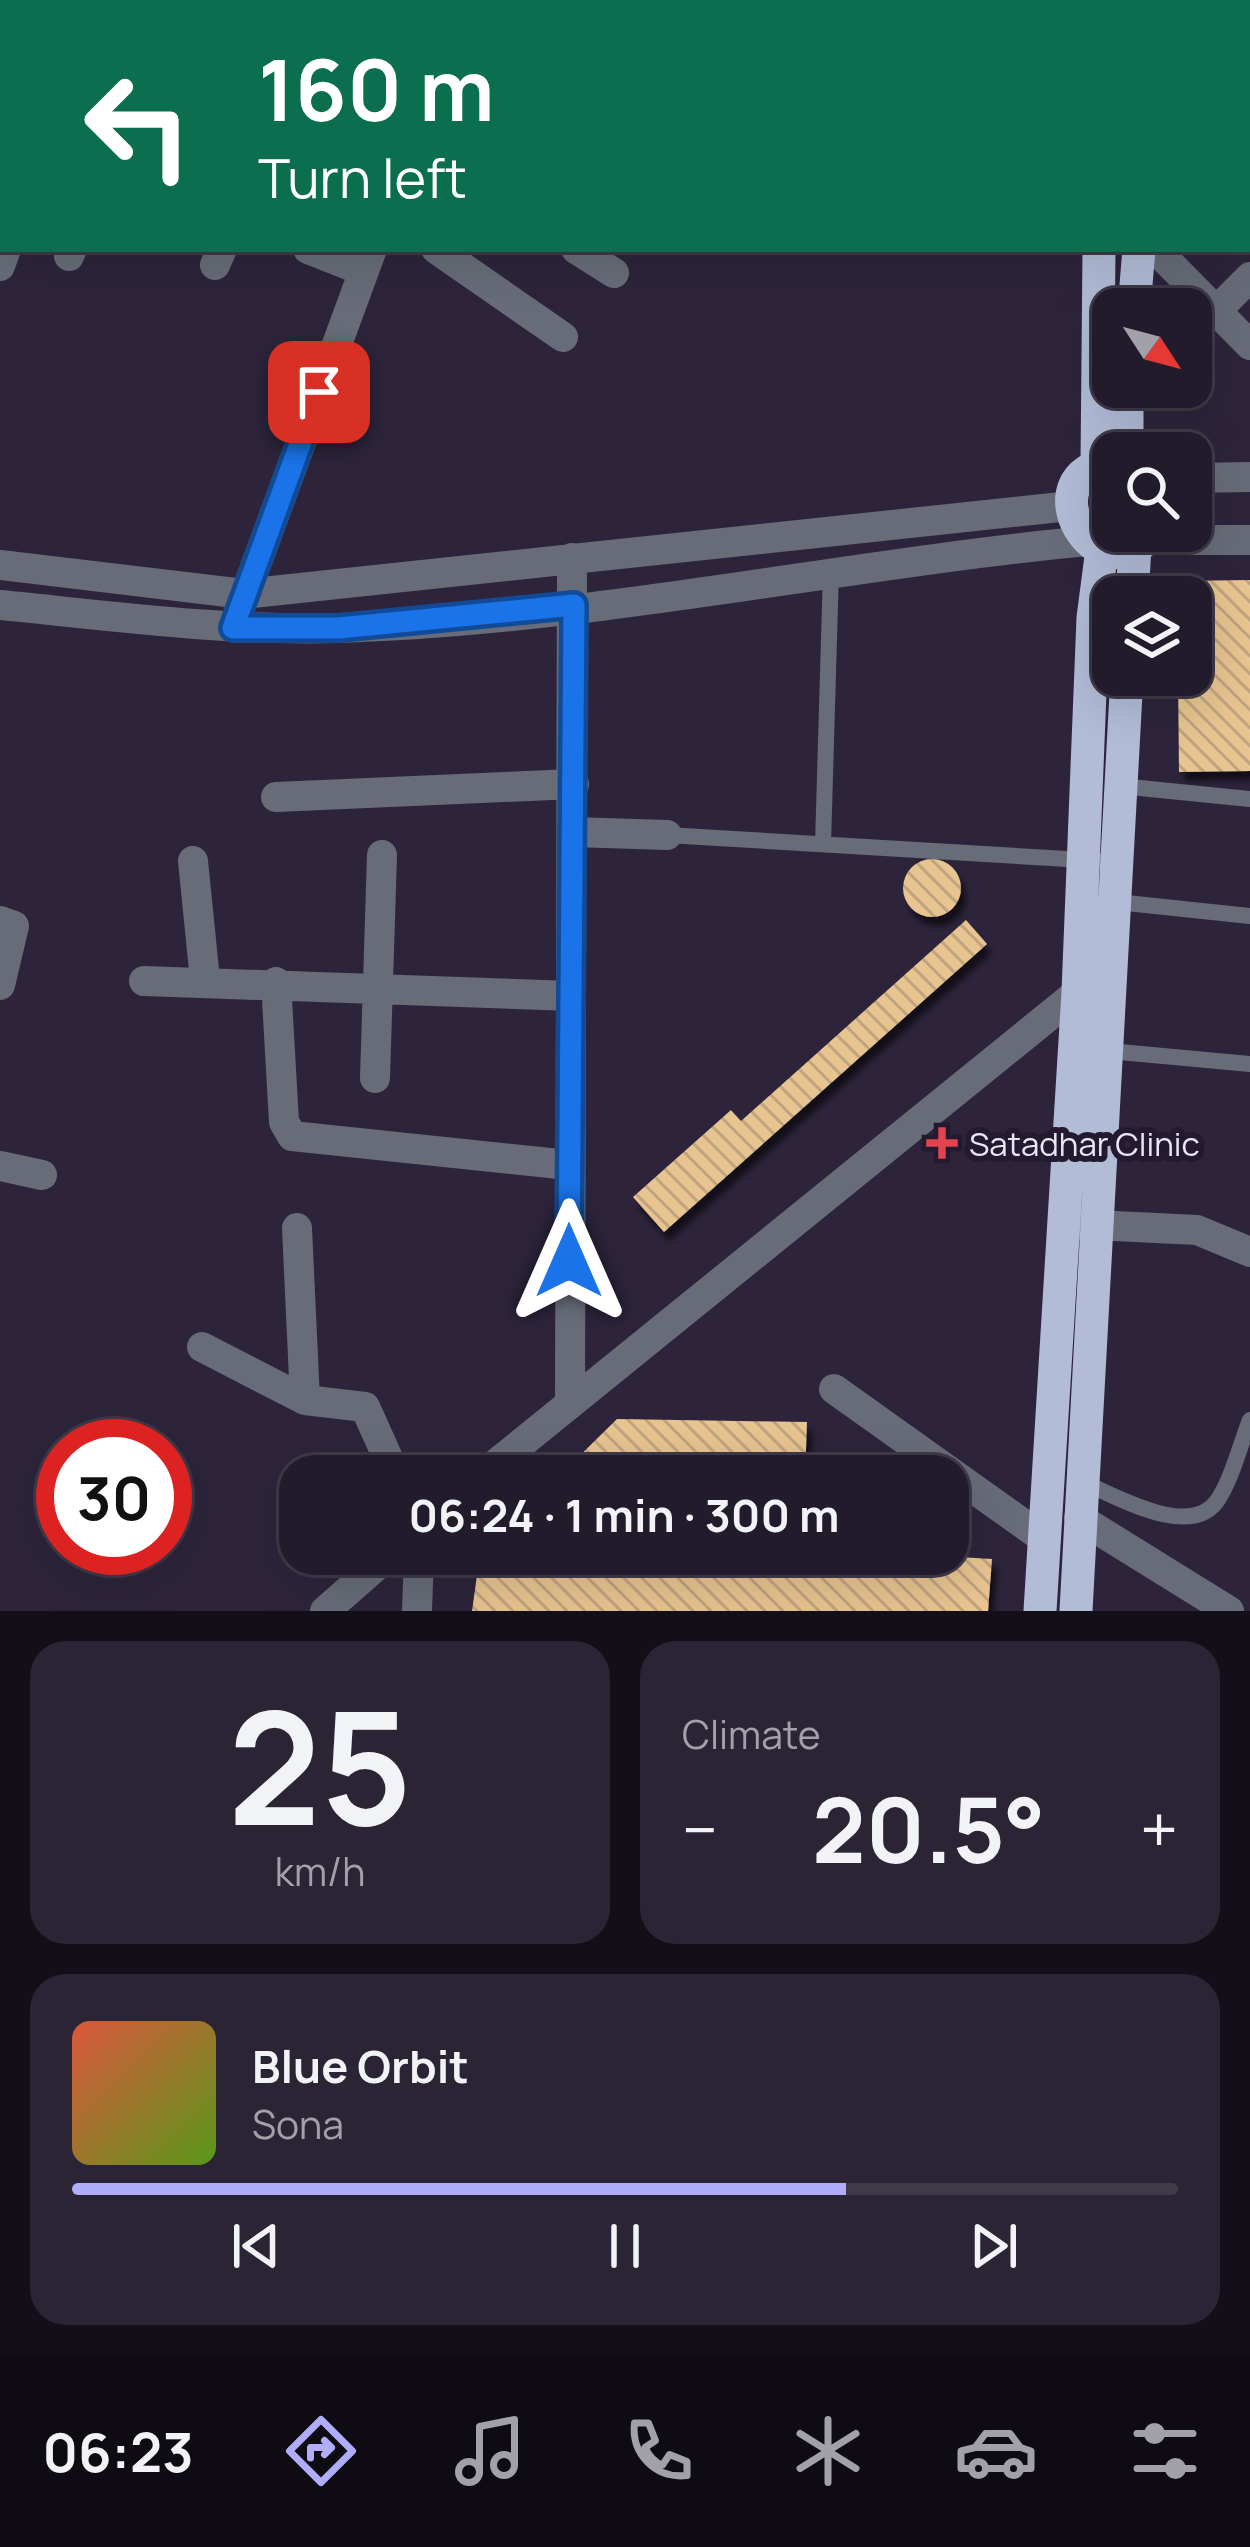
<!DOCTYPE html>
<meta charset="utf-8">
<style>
body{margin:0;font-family:Manrope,sans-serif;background:#2a2434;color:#f1f3f6;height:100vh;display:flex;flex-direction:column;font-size:45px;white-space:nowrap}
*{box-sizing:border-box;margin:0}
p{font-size:39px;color:#a2a1a9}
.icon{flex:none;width:66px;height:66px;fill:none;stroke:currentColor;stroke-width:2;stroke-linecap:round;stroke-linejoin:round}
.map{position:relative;height:1611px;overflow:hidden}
.side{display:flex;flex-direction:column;gap:30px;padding:30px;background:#130f18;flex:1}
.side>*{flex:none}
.hud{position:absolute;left:0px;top:0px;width:1251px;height:252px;box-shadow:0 12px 48px #0002,0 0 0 3px #3f3948;background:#0b6e4f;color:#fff;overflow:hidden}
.needle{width:78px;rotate:126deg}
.fabs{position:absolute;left:1092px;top:288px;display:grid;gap:24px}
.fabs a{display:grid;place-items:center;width:120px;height:120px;border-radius:24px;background:#221b2c;box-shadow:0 12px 48px #0002,0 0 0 3px #3f3948;font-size:60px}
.speed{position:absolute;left:36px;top:1419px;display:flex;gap:24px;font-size:60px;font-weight:700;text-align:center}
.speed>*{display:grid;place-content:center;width:156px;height:156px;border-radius:50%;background:#221b2c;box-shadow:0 12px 48px #0002,0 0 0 3px #3f3948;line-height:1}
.speed .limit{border:18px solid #d22;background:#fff;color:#111}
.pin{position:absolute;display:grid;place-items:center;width:102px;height:102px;color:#fff;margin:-51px;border-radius:24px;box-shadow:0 6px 18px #0006}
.me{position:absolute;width:132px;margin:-66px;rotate:0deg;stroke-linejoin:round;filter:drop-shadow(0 0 9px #0008)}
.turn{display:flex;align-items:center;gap:42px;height:252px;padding:0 60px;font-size:54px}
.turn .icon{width:156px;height:156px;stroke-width:2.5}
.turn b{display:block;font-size:84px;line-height:102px}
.big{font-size:90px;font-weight:700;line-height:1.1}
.side .tile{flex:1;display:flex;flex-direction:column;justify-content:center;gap:18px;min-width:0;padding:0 42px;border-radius:36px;background:#2a2434}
.side .dial{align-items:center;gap:0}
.dial b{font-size:156px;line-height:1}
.song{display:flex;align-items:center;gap:36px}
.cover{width:144px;height:144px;border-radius:18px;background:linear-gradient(135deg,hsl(10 70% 55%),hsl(90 70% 35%))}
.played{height:12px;border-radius:6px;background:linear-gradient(90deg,#b0aefa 70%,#3f3948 70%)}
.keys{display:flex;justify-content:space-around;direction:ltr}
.heat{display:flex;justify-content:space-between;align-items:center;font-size:66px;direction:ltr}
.side .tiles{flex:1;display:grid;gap:30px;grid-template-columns:1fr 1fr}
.tile:last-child{grid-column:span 2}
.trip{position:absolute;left:279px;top:1455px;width:690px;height:120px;border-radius:36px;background:#221b2c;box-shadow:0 12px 48px #0002,0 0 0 3px #3f3948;font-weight:700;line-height:120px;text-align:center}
.tab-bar{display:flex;height:192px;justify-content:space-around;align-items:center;background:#0e0b12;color:#a2a1a9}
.tab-bar .icon{width:84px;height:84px}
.tab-bar .current{color:#b0aefa}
.tab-bar b{font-size:54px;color:#f1f3f6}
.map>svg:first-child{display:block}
.building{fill:url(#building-back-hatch);filter:url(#shadow)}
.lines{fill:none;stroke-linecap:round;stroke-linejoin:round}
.service{stroke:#676c78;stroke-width:16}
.minor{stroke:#676c78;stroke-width:30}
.tertiary{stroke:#676c78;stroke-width:30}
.trunk{stroke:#b2bcd7;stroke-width:33}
.route-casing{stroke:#114b97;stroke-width:30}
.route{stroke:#1a73e8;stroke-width:21}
.health-dot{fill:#e0444e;stroke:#231a30;stroke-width:4.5}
.labels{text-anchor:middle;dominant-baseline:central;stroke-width:12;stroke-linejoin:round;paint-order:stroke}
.poi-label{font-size:33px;fill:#ebe5f5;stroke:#231a30;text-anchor:start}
</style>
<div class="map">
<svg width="1250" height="1611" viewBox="0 0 1250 1611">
<defs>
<pattern id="building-back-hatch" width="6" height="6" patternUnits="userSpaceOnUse" patternTransform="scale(3)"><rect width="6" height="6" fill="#e7c490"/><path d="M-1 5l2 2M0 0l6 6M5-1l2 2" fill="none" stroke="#bfa47e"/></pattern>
<filter id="shadow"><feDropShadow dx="5" dy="9" stdDeviation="3" flood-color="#0009"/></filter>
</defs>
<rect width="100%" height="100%" fill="#2d243b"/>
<!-- building -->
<path class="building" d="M 1250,580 L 1250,771 L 1179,772 L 1178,675 L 1191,675 L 1191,597 L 1177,597 L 1177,581 Z
M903 888a29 29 0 1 1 58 0a29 29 0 1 1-58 0Z
M 966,920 L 987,944 L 664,1232 L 633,1197 L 731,1110 L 741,1121 Z
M 617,1419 L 807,1422 L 805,1476 L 559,1476 Z
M 480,1554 L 910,1554 L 992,1559 L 988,1611 L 472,1611 Z"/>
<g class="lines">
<!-- service -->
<path class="service" d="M 1120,786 L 1250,799
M 667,835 L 1118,862
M 823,844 L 831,571
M 1117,902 L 1250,916
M 1109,1051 L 1250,1064
M 1082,1482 C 1115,1495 1189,1540 1217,1501 C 1232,1479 1240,1445 1250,1420"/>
<!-- minor -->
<path class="minor" d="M 577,0 L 584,3
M 80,3 L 81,0
M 177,3 L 178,0
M 251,3 L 252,0
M 462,3 L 463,0
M 679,3 L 681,0
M 785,3 L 787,0
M 1248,53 L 1250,54
M 0,116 L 3,116
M 1248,164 L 1250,162
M 308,249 L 364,271
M 436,249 L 563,337
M 576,249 L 614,273
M 1161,255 L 1250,345
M 69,256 L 72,249
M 215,265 L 222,249
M 0,266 L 6,249
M 1216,311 L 1250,277
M 0,565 L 244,594 L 1070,506
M 0,605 C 112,616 223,631 336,628 C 587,621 837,565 1087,541
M 239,611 L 372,249
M 276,797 L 574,784
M 573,832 L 667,835
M 193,861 L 205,980
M 0,921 L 14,926 L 0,985
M 144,981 L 571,996
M 276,982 L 284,1122 L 292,1136 L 569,1165
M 375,1078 L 382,855
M 0,1166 L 42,1175
M 1074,1224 L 1197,1230 L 1250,1252
M 297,1228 L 305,1400
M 202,1347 L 305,1400 L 365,1407 L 396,1476
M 834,1389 L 1043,1538
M 570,1404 L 572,558
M 481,1476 L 1092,981
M 1079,1518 L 1229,1611
M 325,1611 L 390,1554
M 417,1611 L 419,1554"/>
<!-- tertiary -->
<path class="tertiary" d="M 1191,478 L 1250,477
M 1146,540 L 1250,540"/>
<!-- trunk -->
<path class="trunk" d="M 1131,3 L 1132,0
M 1171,3 L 1172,0
M 1134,309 L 1139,249
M 1127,387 L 1127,453
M 1113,463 C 1024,472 1098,603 1153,531
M 1097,464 L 1099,249
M 1132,597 L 1135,547
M 1040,1611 L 1078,992 L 1093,618 L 1102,549
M 1076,1611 L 1127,675"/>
</g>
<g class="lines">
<defs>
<path id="route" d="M 319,392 L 233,628 L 339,628 L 574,605 L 569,1261"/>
</defs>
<!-- route casing -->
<use href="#route" class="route-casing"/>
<!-- route -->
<use href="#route" class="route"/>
</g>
<!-- markers -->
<path class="health-dot" d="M936 1125h12v12h12v12h-12v12h-12v-12h-12v-12h12z"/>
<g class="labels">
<!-- poi labels -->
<g class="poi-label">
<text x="969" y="1143">Satadhar Clinic</text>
</g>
</g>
</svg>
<div class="fabs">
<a><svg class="needle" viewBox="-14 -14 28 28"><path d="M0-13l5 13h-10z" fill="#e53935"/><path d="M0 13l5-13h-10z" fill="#a2a1a9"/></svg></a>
<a><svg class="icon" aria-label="search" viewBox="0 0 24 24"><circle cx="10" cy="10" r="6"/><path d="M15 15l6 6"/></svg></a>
<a><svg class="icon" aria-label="layers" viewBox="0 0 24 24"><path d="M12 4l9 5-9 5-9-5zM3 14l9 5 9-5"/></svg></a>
</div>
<div class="speed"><div class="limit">30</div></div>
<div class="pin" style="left:319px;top:392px;background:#d93025"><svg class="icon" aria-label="arrive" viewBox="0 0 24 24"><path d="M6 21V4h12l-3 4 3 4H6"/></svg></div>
<svg class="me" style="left:569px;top:1261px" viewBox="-20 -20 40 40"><path d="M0-17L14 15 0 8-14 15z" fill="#1a73e8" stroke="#fff" stroke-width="4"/></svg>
<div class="trip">06:24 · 1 min · 300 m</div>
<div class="hud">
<div class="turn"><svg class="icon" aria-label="left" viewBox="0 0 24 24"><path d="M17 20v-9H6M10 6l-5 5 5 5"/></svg><div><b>160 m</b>Turn left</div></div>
</div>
</div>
<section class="side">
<div class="tiles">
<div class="tile dial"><b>25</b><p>km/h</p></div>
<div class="tile"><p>Climate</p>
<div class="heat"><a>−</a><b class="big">20.5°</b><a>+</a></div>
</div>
<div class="tile">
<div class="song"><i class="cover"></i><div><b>Blue Orbit</b><p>Sona</p></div></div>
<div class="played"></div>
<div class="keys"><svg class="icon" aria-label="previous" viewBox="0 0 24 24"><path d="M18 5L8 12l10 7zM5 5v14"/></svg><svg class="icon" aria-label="pause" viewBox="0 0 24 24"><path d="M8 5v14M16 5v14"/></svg><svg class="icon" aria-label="next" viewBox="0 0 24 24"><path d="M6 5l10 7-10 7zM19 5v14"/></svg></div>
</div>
</div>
</section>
<nav class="tab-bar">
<b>06:23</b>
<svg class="icon current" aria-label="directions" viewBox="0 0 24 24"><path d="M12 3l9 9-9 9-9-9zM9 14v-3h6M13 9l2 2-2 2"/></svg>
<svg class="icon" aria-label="music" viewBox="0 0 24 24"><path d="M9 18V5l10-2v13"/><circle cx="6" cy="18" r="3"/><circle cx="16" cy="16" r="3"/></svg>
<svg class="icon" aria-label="phone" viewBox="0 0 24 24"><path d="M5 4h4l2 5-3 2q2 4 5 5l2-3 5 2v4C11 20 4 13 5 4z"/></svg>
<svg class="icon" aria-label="climate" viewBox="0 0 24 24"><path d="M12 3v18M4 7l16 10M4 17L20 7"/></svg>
<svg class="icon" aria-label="car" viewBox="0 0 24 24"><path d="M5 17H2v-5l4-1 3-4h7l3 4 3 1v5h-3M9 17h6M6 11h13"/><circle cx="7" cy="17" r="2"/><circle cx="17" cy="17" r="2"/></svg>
<svg class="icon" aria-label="filters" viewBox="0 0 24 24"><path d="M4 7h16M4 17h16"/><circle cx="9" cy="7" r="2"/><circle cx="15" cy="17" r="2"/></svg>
</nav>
